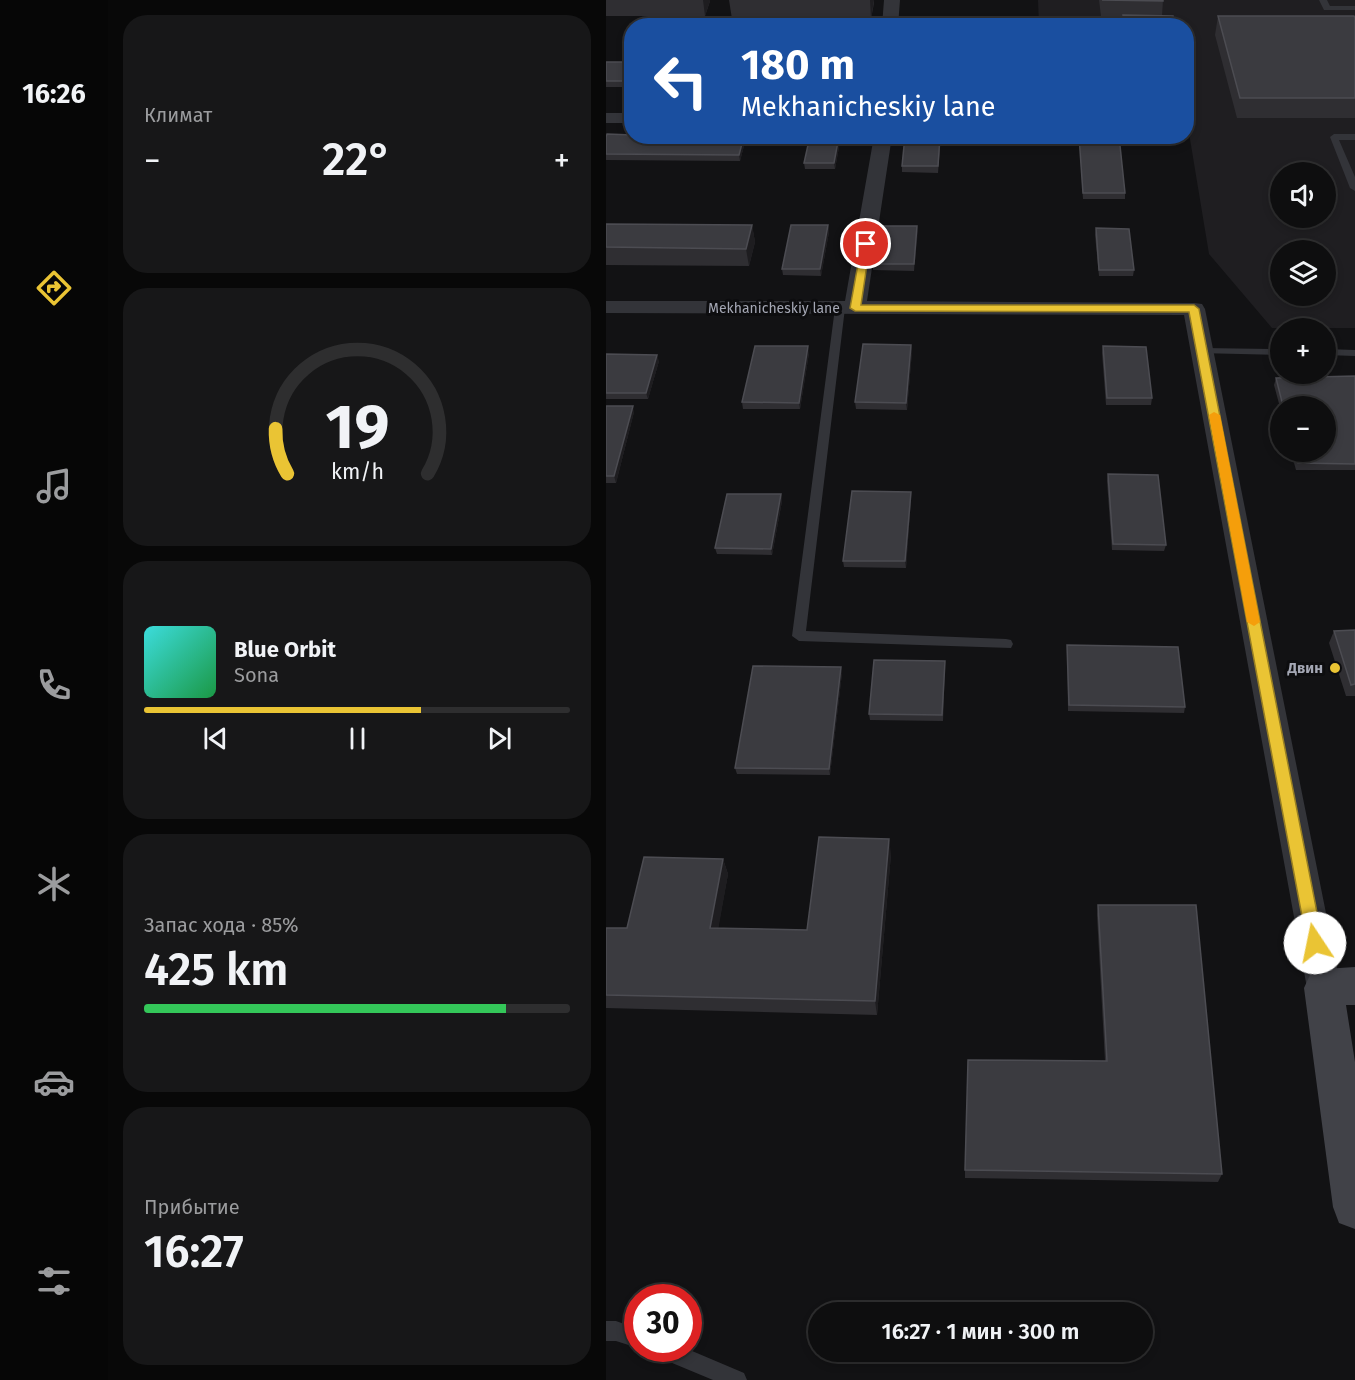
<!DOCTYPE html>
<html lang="ru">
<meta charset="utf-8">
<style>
body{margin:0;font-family:"Fira Sans",sans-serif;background:#171718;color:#f1f3f6;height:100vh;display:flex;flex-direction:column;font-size:22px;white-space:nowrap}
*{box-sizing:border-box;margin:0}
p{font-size:20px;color:#9b9c9e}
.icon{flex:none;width:33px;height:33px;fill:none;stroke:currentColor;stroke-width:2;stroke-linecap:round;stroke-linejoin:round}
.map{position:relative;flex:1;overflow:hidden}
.side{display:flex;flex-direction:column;gap:15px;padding:15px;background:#080808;width:498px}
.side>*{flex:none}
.top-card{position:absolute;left:18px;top:18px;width:570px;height:126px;border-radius:24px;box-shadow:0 3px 9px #0003,0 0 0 2px #2e2e2f;background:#1a4fa0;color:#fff;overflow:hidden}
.tools{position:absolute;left:664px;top:162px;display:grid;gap:12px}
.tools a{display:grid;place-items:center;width:66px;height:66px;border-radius:50%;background:#0e0e0f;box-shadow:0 3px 9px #0003,0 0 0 2px #2e2e2f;font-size:30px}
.speed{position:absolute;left:18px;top:1284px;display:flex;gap:12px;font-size:30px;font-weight:700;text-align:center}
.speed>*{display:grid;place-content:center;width:78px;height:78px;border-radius:50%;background:#0e0e0f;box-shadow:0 3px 9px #0003,0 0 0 2px #2e2e2f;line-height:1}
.speed .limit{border:9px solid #d22;background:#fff;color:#111}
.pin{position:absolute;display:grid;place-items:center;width:51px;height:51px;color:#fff;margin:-26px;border:3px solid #fff;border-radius:50%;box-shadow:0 2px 6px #0007}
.me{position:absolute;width:66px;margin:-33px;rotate:349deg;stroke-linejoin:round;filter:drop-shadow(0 0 4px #0008)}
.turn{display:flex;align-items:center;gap:21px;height:126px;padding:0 18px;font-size:27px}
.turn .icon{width:78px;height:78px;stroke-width:2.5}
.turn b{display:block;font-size:42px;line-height:51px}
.big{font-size:45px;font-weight:600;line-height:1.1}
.side .widget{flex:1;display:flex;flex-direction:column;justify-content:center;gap:9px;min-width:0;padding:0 21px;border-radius:24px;background:#171718}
.side .dial{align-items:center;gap:0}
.dial svg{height:156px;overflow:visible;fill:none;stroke:#2e2e2f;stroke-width:7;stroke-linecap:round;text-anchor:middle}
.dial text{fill:#f1f3f6;stroke:none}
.song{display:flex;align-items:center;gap:18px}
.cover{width:72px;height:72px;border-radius:9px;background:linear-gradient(135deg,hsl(180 70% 55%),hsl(140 70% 35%))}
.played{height:6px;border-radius:3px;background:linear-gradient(90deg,#eac434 65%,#2e2e2f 65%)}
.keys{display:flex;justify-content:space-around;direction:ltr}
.heat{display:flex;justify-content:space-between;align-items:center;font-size:33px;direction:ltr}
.charge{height:9px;border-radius:4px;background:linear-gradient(90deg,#34c759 85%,#2e2e2f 0)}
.trip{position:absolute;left:202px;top:1302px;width:345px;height:60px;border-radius:30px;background:#0e0e0f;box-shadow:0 3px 9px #0003,0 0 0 2px #2e2e2f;font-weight:600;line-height:60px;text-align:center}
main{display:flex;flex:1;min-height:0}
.tab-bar{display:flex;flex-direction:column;width:108px;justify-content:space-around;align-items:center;background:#060606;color:#9b9c9e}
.tab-bar .icon{width:42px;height:42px}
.tab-bar .current{color:#eac434}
.tab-bar b{font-size:27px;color:#f1f3f6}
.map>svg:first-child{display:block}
.built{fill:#1f1e21;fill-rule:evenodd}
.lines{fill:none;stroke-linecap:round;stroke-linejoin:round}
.lane{fill:#333439;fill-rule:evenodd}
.street{fill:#333439;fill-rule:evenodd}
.secondary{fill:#414248;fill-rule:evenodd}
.wall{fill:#2f2e32}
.shaded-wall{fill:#1e1d20}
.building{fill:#3b3b40;stroke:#4c4c52;stroke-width:1.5}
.route{fill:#eac434;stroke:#987f22;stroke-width:1.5}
.slow{fill:#f59e0b}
.poi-dot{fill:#eac434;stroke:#0d0d0f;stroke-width:2}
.labels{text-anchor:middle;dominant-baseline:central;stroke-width:6;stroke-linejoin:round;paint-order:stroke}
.far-street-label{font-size:14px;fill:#a4a7b4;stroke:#0d0d0f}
.poi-label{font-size:15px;font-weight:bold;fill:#a4a7b4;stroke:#0d0d0f;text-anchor:end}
</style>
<main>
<nav class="tab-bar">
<b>16:26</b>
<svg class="icon current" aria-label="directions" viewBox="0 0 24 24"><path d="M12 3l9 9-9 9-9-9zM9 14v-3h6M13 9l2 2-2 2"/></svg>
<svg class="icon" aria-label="music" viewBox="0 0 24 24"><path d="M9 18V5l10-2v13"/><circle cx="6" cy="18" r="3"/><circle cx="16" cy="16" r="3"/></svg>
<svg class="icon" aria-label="phone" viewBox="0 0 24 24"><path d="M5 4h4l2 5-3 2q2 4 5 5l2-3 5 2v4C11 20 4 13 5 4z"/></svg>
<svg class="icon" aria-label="climate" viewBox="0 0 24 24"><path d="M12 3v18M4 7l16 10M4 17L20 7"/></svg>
<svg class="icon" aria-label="car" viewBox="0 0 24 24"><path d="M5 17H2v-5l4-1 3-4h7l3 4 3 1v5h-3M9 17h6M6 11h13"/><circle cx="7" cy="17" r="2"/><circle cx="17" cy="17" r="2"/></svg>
<svg class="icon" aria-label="filters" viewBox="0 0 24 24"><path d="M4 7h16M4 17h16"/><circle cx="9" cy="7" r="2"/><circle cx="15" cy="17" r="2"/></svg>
</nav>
<section class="side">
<div class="widget"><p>Климат</p>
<div class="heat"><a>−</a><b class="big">22°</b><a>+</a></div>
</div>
<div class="widget dial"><svg viewBox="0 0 100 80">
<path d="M14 69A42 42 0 1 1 86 69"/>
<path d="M14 69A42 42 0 0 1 8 46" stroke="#eac434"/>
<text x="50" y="56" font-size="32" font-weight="700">19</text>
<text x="50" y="72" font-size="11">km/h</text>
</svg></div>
<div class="widget">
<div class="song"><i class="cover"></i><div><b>Blue Orbit</b><p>Sona</p></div></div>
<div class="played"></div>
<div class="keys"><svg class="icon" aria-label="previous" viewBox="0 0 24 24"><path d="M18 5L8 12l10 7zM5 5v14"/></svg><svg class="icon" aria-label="pause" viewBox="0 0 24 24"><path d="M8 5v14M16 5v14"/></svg><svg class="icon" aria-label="next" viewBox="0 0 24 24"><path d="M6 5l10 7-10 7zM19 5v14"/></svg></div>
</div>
<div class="widget"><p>Запас хода · 85%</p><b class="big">425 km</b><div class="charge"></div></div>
<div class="widget"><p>Прибытие</p><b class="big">16:27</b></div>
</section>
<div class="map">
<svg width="749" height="1380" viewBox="0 0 749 1380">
<rect width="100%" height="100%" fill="#121214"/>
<!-- built -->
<path class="built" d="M 432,0 L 749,0 L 749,328 L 666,328 L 603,254 L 581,121 L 580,26 L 433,25 ZM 675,172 L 720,172 L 720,218 L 675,218 ZM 675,250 L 720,250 L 720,296 L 675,296 Z"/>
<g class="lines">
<!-- lane -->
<path class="lane" d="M 713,0 L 721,0 L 724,6 L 749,6 L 749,10 L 718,10 Z
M 749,134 L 749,140 L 733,140 L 749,177 L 749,191 L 744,188 L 724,137 L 728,134 Z
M 234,305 L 239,308 L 200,631 L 400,639 L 405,640 L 407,644 L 405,648 L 193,641 L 186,636 L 229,308 Z
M 596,348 L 675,349 L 675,355 L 592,353 L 591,351 Z
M 720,349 L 749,350 L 749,356 L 720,355 Z
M 0,1321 L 10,1321 L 32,1329 L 32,1348 L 10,1341 L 0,1341 Z
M 45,1348 L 79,1348 L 138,1373 L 141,1380 L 107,1380 L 47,1355 Z"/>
<!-- street -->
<path class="street" d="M 278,0 L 294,0 L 292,26 L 276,26 Z
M 0,113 L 26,113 L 26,123 L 0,123 Z
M 268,136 L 286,136 L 261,301 L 588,303 L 596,304 L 599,309 L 735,988 L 730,999 L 718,1004 L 706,999 L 701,988 L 578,315 L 0,313 L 0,301 L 239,301 Z"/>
<!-- secondary -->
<path class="secondary" d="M 749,967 L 749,1005 L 740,1005 L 749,1062 L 749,1229 L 733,1223 L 727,1207 L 698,988 L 704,975 L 718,969 Z"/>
</g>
<!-- wall -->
<path class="wall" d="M 0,0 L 104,0 L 104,1 L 99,16 L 0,16 Z
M 123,0 L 268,0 L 268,3 L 265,19 L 126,19 Z
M 493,0 L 557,0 L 556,16 L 568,26 L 516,26 L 517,16 L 495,16 Z
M 612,16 L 749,18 L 749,118 L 631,118 L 609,35 Z
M 0,62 L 26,62 L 26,87 L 0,87 Z
M 204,136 L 235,136 L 229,169 L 199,169 L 198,163 Z
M 335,136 L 332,173 L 296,172 L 296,166 Z
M 473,136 L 519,193 L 519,199 L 477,199 Z
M 0,137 L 139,142 L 134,161 L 0,160 Z
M 0,224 L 146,225 L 149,242 L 143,266 L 0,265 Z
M 222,225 L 223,232 L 215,276 L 177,275 L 176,269 Z
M 311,226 L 308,271 L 267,270 L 267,264 Z
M 490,228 L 528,270 L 527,276 L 493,276 L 489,235 Z
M 305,345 L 306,351 L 301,410 L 250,409 L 249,402 Z
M 497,346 L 546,398 L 545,405 L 500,405 L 496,353 Z
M 203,353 L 194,409 L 137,409 L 136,402 Z
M 0,354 L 53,361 L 42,399 L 0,399 Z
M 749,376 L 749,470 L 690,470 L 685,452 L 720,452 L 720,406 L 675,406 L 675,411 L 668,385 L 670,378 Z
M 0,406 L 28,412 L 10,483 L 0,483 Z
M 502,474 L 560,545 L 558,551 L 506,550 L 501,481 Z
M 305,492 L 305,499 L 300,568 L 238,567 L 237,561 Z
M 175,494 L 176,501 L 166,555 L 111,554 L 109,548 Z
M 749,630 L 749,696 L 740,696 L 723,643 L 728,631 Z
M 461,645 L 579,707 L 578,713 L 462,711 Z
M 339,667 L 337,721 L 264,720 L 263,714 Z
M 236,673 L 224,775 L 131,774 L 129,768 Z
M 285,854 L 271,1015 L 0,1008 L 0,928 L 21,928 L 117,859 L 122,874 L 112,928 L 201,930 Z
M 492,905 L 616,1174 L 612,1182 L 359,1178 L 359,1170 L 499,1061 L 491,915 Z"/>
<!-- shaded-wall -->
<path class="shaded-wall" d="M 97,0 L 104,0 L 104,1 L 99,16 Z
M 264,0 L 268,0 L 265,19 Z
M 138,136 L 139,142 L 134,161 L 133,155 Z
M 233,136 L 235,136 L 229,169 L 228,163 Z
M 146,225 L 149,242 L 143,266 L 140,249 Z
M 222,225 L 223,232 L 215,276 L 214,269 Z
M 311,226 L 312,232 L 308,271 L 308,264 Z
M 305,345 L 306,351 L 301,410 L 300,403 Z
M 202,346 L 203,353 L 194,409 L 193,403 Z
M 51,355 L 53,361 L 42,399 L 40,393 Z
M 27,406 L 28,412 L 10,483 L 8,476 Z
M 305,492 L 305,499 L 300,568 L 299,561 Z
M 175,494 L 176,501 L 166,555 L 165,549 Z
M 235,667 L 236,673 L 224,775 L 223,769 Z
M 283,839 L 285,854 L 271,1015 L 269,1001 Z
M 117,859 L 122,874 L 110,942 L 104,928 Z"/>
<!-- building -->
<path class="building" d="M 496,0 L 557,0 L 557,1 Z
M 517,15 L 567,16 L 568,26 L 518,26 Z
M 612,16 L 748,16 L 749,18 L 749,98 L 634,98 Z
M 0,62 L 26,62 L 26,81 L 0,81 Z
M 1,134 L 26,135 L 26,136 L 138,136 L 133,155 L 0,154 L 0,137 Z
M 204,136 L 233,136 L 228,163 L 198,163 Z
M 299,136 L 334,136 L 332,166 L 296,166 Z
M 473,136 L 513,136 L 519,193 L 477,193 Z
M 0,224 L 146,225 L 140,249 L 0,247 Z
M 185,225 L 222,225 L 214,269 L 176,269 Z
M 272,226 L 311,226 L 308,264 L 267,264 Z
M 490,228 L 523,229 L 528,270 L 493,270 Z
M 257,344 L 305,345 L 300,403 L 249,402 Z
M 149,346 L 202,346 L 193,403 L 136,402 Z
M 497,346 L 540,347 L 546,398 L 501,398 Z
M 0,354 L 51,355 L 40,393 L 0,393 Z
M 749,376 L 749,464 L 692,463 L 689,452 L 720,452 L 720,406 L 677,406 L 670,378 Z
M 0,406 L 27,406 L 8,476 L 0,476 Z
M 502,474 L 552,475 L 560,545 L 507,544 Z
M 246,491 L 305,492 L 299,561 L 237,561 Z
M 121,494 L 175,494 L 165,549 L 109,548 Z
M 749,630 L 749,684 L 745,685 L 728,631 Z
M 461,645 L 572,647 L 579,707 L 463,705 Z
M 268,660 L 339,661 L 336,715 L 263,714 Z
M 147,666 L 235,667 L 223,769 L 129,768 Z
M 213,837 L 283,839 L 269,1001 L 0,995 L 0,928 L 21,928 L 38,857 L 117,859 L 104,928 L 201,930 Z
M 492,905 L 590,905 L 616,1174 L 359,1170 L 362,1060 L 501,1061 Z"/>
<!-- route -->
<path class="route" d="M 256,242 L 264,244 L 255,305 L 588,305 L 593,309 L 717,943 L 715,948 L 709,950 L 703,948 L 701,943 L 583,312 L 249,311 L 244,308 Z"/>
<!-- slow -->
<path class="slow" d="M 608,412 L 614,415 L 654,622 L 648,626 L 641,622 L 603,415 Z"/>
<!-- markers -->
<circle class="poi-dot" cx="729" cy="668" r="6"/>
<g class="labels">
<!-- far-street labels -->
<g class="far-street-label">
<text x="168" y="308">Mekhanicheskiy lane</text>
</g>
<!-- poi labels -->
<g class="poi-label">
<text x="717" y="668">Двин</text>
</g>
</g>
</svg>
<div class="tools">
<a><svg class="icon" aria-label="sound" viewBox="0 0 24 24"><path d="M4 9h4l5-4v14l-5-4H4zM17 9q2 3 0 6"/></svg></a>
<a><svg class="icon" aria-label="layers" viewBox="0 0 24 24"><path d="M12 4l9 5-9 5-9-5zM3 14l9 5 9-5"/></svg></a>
<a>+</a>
<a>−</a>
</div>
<div class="speed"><div class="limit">30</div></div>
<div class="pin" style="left:260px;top:244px;background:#d93025"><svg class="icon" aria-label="arrive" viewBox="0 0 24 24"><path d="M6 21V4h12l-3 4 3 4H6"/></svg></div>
<svg class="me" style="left:709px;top:943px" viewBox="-20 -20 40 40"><circle r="19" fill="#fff"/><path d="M0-13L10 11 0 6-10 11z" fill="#eac434"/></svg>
<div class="trip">16:27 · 1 мин · 300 m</div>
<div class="top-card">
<div class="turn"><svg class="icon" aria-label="left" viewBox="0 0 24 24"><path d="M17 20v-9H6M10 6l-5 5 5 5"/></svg><div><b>180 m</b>Mekhanicheskiy lane</div></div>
</div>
</div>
</main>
